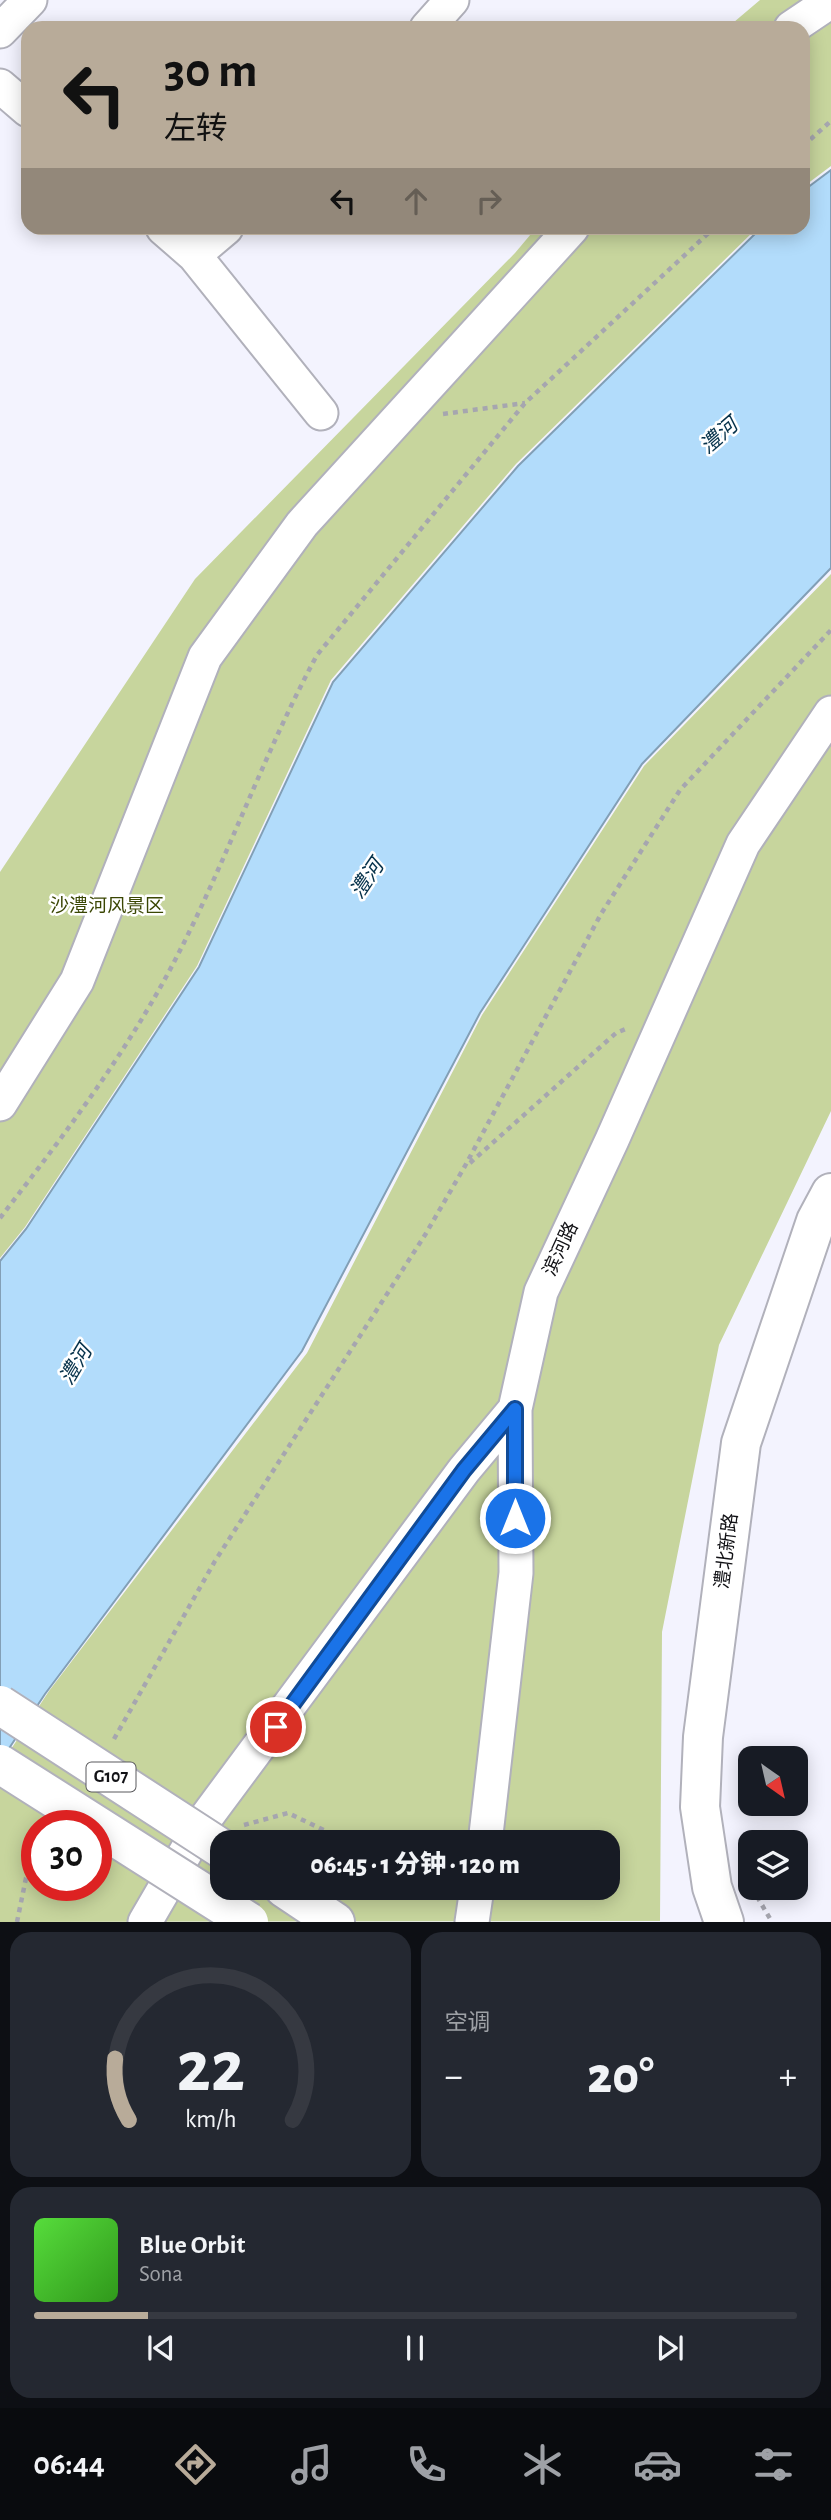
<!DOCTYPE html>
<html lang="zh">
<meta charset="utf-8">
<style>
body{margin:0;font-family:"Alegreya Sans","Noto Sans SC",sans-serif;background:#242831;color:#f1f3f6;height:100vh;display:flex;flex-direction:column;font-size:26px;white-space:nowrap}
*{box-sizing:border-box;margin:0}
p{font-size:23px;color:#9ea1a6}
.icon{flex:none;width:38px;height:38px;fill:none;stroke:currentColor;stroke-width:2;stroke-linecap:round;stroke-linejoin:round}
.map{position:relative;height:1922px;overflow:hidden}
.drawer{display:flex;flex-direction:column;gap:10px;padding:10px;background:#0d0f14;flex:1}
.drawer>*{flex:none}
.guide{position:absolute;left:21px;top:21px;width:789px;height:214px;border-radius:21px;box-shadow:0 4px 18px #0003;background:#b8ab99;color:#111;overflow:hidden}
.needle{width:46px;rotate:146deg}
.tools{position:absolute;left:738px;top:1746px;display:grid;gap:14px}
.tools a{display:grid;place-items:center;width:70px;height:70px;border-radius:14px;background:#171b24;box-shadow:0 4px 18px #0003;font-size:35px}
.speed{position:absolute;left:21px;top:1810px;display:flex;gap:14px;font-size:35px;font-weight:700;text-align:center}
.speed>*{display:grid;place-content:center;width:91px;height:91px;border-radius:50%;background:#171b24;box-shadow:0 4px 18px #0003;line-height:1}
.speed .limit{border:10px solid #d22;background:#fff;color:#111}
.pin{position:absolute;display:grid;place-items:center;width:60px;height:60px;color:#fff;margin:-30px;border:4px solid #fff;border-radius:50%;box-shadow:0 2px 7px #0007}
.me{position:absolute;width:77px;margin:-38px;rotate:0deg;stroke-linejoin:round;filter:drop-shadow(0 0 5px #0008)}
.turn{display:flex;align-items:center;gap:24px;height:147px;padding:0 28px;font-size:32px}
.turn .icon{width:91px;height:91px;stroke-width:2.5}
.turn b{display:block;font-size:49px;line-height:60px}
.lanes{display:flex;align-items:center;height:66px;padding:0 28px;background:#0003;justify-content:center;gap:35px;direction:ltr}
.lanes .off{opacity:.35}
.big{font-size:52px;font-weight:800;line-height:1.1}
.drawer .widget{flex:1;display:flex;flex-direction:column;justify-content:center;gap:10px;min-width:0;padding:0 24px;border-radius:21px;background:#242831}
.drawer .dial{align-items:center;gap:0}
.dial svg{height:182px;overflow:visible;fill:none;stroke:#363941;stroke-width:7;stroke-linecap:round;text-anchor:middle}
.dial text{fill:#f1f3f6;stroke:none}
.song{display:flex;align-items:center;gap:21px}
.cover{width:84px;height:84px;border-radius:10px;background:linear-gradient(135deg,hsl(110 70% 55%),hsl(110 70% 35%))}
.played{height:7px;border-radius:4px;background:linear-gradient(90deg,#b8ab99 15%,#363941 15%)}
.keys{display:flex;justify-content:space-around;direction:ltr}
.heat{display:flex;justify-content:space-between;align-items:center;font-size:38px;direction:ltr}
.drawer .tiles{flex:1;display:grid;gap:10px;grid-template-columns:1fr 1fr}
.widget:last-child{grid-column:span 2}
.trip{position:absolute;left:210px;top:1830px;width:410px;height:70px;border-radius:21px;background:#171b24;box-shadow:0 4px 18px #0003;font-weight:800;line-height:70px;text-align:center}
.tabs{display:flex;height:112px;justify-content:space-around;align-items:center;background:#090b0e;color:#9ea1a6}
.tabs .icon{width:49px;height:49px}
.tabs .selected{color:#b8ab99}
.tabs b{font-size:32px;color:#f1f3f6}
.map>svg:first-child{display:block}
.green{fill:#c7d59d;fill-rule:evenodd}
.water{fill:#b2dcfb;stroke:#829fb6;stroke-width:2}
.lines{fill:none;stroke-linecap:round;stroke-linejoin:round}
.minor-casing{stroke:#b1b1bb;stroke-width:37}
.tertiary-casing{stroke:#b1b1bb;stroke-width:42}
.trunk-casing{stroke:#b1b1bb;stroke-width:42}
.path{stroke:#a6a6af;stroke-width:4.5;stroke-dasharray:5 5;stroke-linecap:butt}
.minor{stroke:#fff;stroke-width:33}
.tertiary{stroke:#fff;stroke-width:38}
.trunk{stroke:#fff;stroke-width:38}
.trunk-bridge-casing{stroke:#b1b1bb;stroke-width:42;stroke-linecap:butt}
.trunk-bridge{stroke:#fff;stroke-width:38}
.route-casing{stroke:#114b97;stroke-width:18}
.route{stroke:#1a73e8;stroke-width:12}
.labels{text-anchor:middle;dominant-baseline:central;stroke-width:5;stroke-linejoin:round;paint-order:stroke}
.shield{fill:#fff;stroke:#59595c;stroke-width:2}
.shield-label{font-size:18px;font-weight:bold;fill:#121216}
.park-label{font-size:19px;fill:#3a4603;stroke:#fff}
.street-label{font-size:19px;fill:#121216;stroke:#fff}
.water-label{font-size:21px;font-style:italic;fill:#06324b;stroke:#fff}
</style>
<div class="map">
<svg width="831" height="1922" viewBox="0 0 831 1922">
<rect width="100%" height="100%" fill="#f3f3fe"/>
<!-- green -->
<path class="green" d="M 760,0 L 831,0 L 831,166 L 803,187 L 803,28 L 727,28 Z
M 536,228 L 757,228 L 516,464 L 331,680 L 197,966 L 25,1227 L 0,1258 L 0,872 L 195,579 L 515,253 Z
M 831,574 L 831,1111 L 719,1345 L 662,1632 L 660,1921 L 0,1922 L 0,1766 L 49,1691 L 307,1353 L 482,1015 L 644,766 ZM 37,1825 L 96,1825 L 96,1885 L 37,1885 ZM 222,1843 L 607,1843 L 607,1888 L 222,1888 Z"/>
<!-- water -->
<path class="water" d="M 831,170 L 831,568 L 642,764 L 480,1013 L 302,1351 L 45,1694 L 0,1762 L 0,1261 L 26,1229 L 199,967 L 333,682 L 518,466 L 761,228 L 803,228 L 803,191 Z"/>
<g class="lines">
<defs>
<path id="minor" d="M 427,28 L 452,0
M 791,28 L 831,1
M 0,31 L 30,0
M 0,86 L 28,110
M 163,228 L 194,255 L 321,413
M 194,255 L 226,228
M 0,1104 L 77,981 L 205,657 L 302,524 L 572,228
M 485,1843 L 516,1573 L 515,1409 L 541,1292 L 612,1140 L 743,844 L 831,713
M 145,1922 L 205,1819 L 464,1470 L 515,1409
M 472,1922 L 477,1888"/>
<path id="tertiary" d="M 724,1922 L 712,1887 L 700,1807 L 703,1737 L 741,1443 L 816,1221 L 831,1193"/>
<path id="trunk" d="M 284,1888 L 335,1922"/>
</defs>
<!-- minor casing -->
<use href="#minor" class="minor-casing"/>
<!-- tertiary casing -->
<use href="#tertiary" class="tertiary-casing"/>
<!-- trunk casing -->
<use href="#trunk" class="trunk-casing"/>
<!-- path -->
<path class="path" d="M 803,146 L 831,121
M 443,414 L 525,403
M 470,1163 L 616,1033 L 628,1028
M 0,1218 C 63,1137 125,1055 173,964 C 226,863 263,755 317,655 L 525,403 L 714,228
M 114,1739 L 215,1561 L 425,1235 L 465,1166 L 601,914 L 680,790 L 831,630
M 244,1825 L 288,1813 L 351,1843
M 752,1888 L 772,1922
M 17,1922 L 26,1878 L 37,1862"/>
<!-- minor -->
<use href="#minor" class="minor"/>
<!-- tertiary -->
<use href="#tertiary" class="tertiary"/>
<!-- trunk -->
<use href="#trunk" class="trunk"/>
<defs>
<path id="trunk-bridge" d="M 0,1705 L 222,1849
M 0,1764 L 249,1922"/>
</defs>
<!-- trunk-bridge casing -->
<use href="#trunk-bridge" class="trunk-bridge-casing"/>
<!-- trunk-bridge -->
<use href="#trunk-bridge" class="trunk-bridge"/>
</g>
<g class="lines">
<defs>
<path id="route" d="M 276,1727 L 464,1470 L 515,1409 L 515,1518"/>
</defs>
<!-- route casing -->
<use href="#route" class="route-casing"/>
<!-- route -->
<use href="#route" class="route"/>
</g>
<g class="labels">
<!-- shield labels -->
<rect class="shield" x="86.5" y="1762.5" width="49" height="29" rx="5"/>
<g class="shield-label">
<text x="111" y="1777">G107</text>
</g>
<!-- park labels -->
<g class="park-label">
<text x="107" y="906">沙澧河风景区</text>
</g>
<!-- street labels -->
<g class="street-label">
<text transform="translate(561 1249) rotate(-65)">滨河路</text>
<text transform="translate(727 1551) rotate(-83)">澧北新路</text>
</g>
<!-- water labels -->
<g class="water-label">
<text transform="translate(719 436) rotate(-41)">澧河</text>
<text transform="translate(367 879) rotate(-56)">澧河</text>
<text transform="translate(76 1365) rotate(-59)">澧河</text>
</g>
</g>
</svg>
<div class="tools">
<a><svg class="needle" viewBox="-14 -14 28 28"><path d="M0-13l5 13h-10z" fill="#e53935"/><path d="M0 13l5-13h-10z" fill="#9ea1a6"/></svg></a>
<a><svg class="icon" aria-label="layers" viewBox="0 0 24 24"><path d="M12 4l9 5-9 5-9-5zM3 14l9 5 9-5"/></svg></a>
</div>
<div class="speed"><div class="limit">30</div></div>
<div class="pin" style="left:276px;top:1727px;background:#d93025"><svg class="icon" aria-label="arrive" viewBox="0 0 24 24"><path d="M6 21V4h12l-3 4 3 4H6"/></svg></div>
<svg class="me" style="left:515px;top:1518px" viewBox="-20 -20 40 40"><circle r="17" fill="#1a73e8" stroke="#fff" stroke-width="3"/><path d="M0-11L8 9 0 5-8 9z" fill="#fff"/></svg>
<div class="trip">06:45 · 1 分钟 · 120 m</div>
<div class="guide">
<div class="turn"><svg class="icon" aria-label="left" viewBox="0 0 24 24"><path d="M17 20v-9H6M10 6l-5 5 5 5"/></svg><div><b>30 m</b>左转</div></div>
<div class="lanes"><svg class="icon" aria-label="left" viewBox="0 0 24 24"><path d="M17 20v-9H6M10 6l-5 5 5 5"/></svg><svg class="icon off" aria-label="ahead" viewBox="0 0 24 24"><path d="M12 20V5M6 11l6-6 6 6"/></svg><svg class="icon off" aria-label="right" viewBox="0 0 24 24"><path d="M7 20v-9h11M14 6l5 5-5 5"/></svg></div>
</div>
</div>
<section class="drawer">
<div class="tiles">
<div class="widget dial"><svg viewBox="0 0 100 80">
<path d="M14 69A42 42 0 1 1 86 69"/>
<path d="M14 69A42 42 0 0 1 8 42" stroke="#b8ab99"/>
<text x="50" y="56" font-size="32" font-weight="700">22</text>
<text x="50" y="72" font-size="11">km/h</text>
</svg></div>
<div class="widget"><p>空调</p>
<div class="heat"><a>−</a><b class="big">20°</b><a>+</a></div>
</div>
<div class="widget">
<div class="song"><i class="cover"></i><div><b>Blue Orbit</b><p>Sona</p></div></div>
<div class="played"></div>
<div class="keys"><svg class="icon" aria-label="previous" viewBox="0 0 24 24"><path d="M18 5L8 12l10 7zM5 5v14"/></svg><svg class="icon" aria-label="pause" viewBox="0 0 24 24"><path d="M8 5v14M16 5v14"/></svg><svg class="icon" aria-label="next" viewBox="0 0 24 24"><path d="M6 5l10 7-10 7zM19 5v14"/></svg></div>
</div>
</div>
</section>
<nav class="tabs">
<b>06:44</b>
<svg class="icon selected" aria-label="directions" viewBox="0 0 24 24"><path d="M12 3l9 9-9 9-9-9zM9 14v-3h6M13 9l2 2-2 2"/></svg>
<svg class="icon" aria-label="music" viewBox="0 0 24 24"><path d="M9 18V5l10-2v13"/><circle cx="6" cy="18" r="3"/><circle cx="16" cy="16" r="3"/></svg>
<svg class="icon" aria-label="phone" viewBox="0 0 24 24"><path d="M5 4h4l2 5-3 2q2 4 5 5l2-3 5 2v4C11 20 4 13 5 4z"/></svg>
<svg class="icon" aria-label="climate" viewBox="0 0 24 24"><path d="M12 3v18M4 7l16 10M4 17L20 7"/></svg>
<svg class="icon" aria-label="car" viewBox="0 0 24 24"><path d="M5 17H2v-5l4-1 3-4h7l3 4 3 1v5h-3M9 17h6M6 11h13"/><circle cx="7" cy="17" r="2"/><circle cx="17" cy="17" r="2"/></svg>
<svg class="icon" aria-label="filters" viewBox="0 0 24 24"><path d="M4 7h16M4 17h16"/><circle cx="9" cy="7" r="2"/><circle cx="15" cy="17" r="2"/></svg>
</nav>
